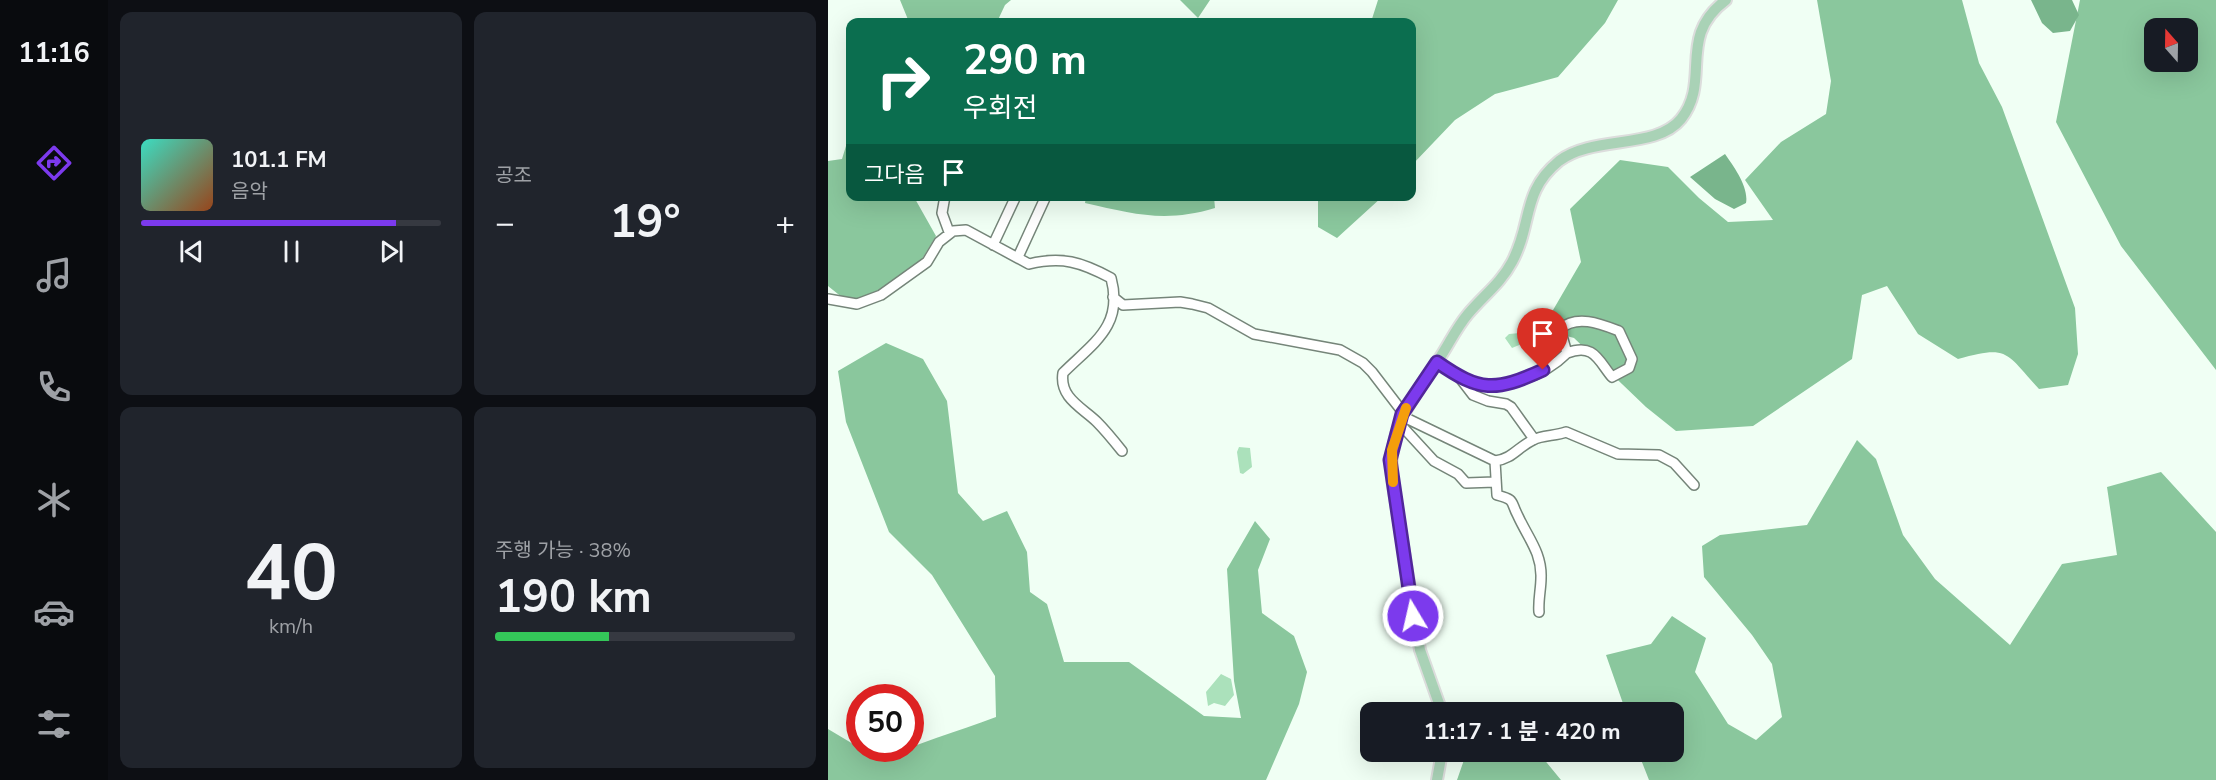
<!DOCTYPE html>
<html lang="ko">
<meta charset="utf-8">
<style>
body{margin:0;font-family:"Nunito Sans","Noto Sans KR",sans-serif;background:#20242c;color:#f1f3f6;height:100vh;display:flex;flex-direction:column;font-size:22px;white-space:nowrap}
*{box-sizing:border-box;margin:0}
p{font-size:20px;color:#9ea1a6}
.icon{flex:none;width:33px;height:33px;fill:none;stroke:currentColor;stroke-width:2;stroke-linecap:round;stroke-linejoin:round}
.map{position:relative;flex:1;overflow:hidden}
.sheet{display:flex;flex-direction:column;gap:12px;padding:12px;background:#0d0f14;width:720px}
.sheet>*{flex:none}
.banner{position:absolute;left:18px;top:18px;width:570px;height:183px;border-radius:12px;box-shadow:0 6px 24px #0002;background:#0b6e4f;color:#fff;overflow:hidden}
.needle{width:39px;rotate:340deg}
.tools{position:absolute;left:1316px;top:18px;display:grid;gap:12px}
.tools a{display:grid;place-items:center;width:54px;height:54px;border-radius:12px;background:#171b24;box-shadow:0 6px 24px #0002;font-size:30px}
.speed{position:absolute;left:18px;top:684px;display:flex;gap:12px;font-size:30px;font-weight:700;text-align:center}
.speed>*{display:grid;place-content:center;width:78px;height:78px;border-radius:50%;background:#171b24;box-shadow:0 6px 24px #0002;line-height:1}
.speed .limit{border:9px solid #d22;background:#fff;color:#111}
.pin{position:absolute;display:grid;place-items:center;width:51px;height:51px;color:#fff;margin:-62px -26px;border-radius:50% 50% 50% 0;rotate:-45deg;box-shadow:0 0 6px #0007}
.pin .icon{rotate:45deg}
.me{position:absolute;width:66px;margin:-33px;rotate:351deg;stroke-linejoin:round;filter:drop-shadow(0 0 4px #0008)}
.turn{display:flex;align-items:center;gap:21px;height:126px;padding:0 18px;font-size:27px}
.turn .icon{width:78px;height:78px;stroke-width:2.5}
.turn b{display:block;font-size:42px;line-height:51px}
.then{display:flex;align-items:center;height:57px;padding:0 18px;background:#0003;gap:12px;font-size:22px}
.big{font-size:45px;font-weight:700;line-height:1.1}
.sheet .tile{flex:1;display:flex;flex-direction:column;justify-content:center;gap:9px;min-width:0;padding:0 21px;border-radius:12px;background:#20242c}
.sheet .dial{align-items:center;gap:0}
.dial b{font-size:78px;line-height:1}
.song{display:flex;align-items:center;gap:18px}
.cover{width:72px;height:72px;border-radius:9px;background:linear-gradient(135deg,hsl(170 70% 55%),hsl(20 70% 35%))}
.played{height:6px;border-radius:3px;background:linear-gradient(90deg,#7c3aed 85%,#363941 85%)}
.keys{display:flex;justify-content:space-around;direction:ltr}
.heat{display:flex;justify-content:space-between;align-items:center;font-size:33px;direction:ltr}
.charge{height:9px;border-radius:4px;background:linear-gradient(90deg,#34c759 38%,#363941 0)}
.sheet .tiles{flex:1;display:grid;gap:12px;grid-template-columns:repeat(2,1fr)}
.trip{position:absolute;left:532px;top:702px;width:324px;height:60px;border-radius:12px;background:#171b24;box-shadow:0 6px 24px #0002;font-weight:700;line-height:60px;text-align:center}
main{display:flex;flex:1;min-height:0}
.tabs{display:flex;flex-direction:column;width:108px;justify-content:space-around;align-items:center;background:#090b0e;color:#9ea1a6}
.tabs .icon{width:42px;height:42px}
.tabs .current{color:#7c3aed}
.tabs b{font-size:27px;color:#f1f3f6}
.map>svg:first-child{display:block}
.green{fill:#abe1bb}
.forest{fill:#8ac79d;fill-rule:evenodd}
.water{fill:#79b58c}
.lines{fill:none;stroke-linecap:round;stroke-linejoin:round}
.minor-casing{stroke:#758579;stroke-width:12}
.major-casing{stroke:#dcdddc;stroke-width:14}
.minor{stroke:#fff;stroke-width:9}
.major{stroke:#a9d2b6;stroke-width:10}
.route-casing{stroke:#51269a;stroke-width:15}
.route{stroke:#7c3aed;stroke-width:10}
.slow{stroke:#f59e0b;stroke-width:10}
</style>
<main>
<nav class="tabs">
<b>11:16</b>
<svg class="icon current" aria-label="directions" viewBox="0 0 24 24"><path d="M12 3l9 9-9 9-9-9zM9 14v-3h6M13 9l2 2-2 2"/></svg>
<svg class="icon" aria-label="music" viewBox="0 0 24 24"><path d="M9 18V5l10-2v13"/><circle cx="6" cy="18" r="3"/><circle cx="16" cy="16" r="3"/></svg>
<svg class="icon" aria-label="phone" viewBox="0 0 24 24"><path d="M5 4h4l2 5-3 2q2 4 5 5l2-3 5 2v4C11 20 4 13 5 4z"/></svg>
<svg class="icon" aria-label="climate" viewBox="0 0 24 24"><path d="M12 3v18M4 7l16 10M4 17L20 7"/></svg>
<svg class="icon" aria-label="car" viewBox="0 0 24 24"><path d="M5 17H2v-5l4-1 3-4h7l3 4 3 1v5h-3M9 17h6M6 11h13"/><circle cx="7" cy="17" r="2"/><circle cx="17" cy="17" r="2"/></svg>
<svg class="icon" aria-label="filters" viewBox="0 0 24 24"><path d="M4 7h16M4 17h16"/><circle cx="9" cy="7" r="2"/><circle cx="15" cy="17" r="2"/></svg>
</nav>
<section class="sheet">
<div class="tiles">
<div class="tile">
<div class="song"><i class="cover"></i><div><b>101.1 FM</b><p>음악</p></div></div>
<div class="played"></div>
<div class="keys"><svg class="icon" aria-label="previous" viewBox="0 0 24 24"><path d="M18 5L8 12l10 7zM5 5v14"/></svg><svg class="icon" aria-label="pause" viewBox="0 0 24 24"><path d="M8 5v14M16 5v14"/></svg><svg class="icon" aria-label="next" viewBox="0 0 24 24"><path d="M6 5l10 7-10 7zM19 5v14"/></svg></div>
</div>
<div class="tile"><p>공조</p>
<div class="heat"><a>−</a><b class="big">19°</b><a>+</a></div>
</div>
<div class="tile dial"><b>40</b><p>km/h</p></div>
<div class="tile"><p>주행 가능 · 38%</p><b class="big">190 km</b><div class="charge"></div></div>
</div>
</section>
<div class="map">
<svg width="1388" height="780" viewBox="0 0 1388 780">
<rect width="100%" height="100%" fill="#f0fff4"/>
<!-- green -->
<path class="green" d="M 692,333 L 696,343 L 684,348 L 677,338 L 681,334 Z
M 411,447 L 422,448 L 424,467 L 415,474 L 412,473 L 409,452 Z
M 393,674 L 403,679 L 406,695 L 397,706 L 386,703 L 380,706 L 378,692 Z"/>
<!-- forest -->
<path class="forest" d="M 72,0 L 183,0 L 177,5 L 169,22 L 81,22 Z
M 352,0 L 382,0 L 370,18 Z
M 550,0 L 790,0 L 777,23 L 730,77 L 667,94 L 627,120 L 584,165 L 584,22 L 543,22 Z
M 989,0 L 1134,0 L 1151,63 L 1174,107 L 1247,308 L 1250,354 L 1240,385 L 1211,389 C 1177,352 1181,345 1130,359 L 1090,334 L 1059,286 L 1034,295 L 1024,359 L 925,426 L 848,431 L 818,407 L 746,338 L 714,329 L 753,262 L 742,209 L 792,160 L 840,167 L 871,198 L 900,222 L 945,220 L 917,180 L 953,142 L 998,114 L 1003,81 Z
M 1252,0 L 1388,0 L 1388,370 L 1293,246 L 1228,122 ZM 1326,28 L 1359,28 L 1359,62 L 1326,62 Z
M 22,144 L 22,196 L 86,197 L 108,236 L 91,264 L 50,293 L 34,299 L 15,298 L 0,286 L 0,161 L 14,159 L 18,146 Z
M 386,197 L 387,208 C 337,223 306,214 257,203 L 258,197 Z
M 490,197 L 490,196 L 554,197 L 509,238 L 490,227 Z
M 58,343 L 95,359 L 119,401 L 130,493 L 155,521 L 179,511 L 199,552 L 202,592 L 219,604 L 236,662 L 301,662 L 376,716 L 413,718 L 406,681 L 399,569 L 427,521 L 442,539 L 430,570 L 434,613 L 466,636 L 479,672 L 471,704 L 438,780 L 0,780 L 0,729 L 52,760 C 89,743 128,732 168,717 L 167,676 L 104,575 L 61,532 L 18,422 L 10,371 Z
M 1029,440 L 1048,459 L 1075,535 L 1107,579 L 1182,645 L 1234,564 L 1289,555 L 1279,487 L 1333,472 L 1388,532 L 1388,780 L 821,780 L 810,752 L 846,752 L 846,712 L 798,712 L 778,655 L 823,644 L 844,616 L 878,638 L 867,672 L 900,724 L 928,740 L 954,717 L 944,664 L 924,635 L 876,577 L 874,546 L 892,535 L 979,525 Z
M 654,752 L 710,752 L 733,780 L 629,780 L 637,757 Z"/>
<!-- water -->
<path class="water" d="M 1203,0 L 1244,0 L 1251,15 L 1242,31 L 1225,33 L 1214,23 Z
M 897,154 C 906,167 921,187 918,203 L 906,209 L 887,199 L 862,177 Z"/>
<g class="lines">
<defs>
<path id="minor" d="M 117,196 L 114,213 L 121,232
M 165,245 L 188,196
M 190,257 L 218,196
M 285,297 L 295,305 L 352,302 L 364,304 L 380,308 L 426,334 L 512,350 L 535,363 L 544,372 L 580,419 L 667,461 L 669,495 C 688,500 682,501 690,516 C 700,538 714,553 713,578 C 713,589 710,600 711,612
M 0,299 L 29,304 L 53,295 L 99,262 L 111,242 L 125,231 L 138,230 L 201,264 C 234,256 253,262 283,278 C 296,326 265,343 235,373 C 231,398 255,408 269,422 C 278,431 286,441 294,451
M 609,362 L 632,378 L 645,395 L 660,401 L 678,404 L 683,407 L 706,439
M 632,378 C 666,394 713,379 739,353 L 732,329 C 749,314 773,324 791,331 L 804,359 L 801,368 L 784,377 C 770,360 766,343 739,353
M 572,424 L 606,461 L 630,474 L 638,483 L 667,482
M 667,461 C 684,459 690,447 705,440 C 714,435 728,436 738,432 L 790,454 L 831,455 L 846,463 L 866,485"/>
<path id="major" d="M 614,712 L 592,650 L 564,479 C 559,427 586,397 613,356 C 622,342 629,327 640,314 C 655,296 673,283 684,262 C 705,223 693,192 731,161 C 765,135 828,150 853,119 C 884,80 848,37 898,0
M 609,780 L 614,752"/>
</defs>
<!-- minor casing -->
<use href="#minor" class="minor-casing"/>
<!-- major casing -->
<use href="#major" class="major-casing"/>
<!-- minor -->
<use href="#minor" class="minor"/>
<!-- major -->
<use href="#major" class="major"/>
</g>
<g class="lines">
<defs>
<path id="route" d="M 585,616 L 562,460 L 574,414 L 609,362 C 652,392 667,392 715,370"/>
</defs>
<!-- route casing -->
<use href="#route" class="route-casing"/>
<!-- route -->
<use href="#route" class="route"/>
<!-- slow -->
<path class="slow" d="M 565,482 L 564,450 L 578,408"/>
</g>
</svg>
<div class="tools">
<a><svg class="needle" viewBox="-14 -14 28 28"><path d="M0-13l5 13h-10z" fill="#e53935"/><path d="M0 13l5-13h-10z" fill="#9ea1a6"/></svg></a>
</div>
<div class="speed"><div class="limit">50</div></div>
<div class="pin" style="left:715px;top:370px;background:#d93025"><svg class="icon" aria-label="arrive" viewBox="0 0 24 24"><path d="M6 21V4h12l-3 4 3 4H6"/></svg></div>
<svg class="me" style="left:585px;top:616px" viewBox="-20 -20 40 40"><circle r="17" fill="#7c3aed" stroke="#fff" stroke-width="3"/><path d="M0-11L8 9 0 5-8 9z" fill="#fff"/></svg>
<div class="trip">11:17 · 1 분 · 420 m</div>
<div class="banner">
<div class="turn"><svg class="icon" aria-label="right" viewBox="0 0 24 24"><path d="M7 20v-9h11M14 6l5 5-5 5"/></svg><div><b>290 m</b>우회전</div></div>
<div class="then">그다음<svg class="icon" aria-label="arrive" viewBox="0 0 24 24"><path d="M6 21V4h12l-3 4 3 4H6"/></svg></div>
</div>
</div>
</main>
